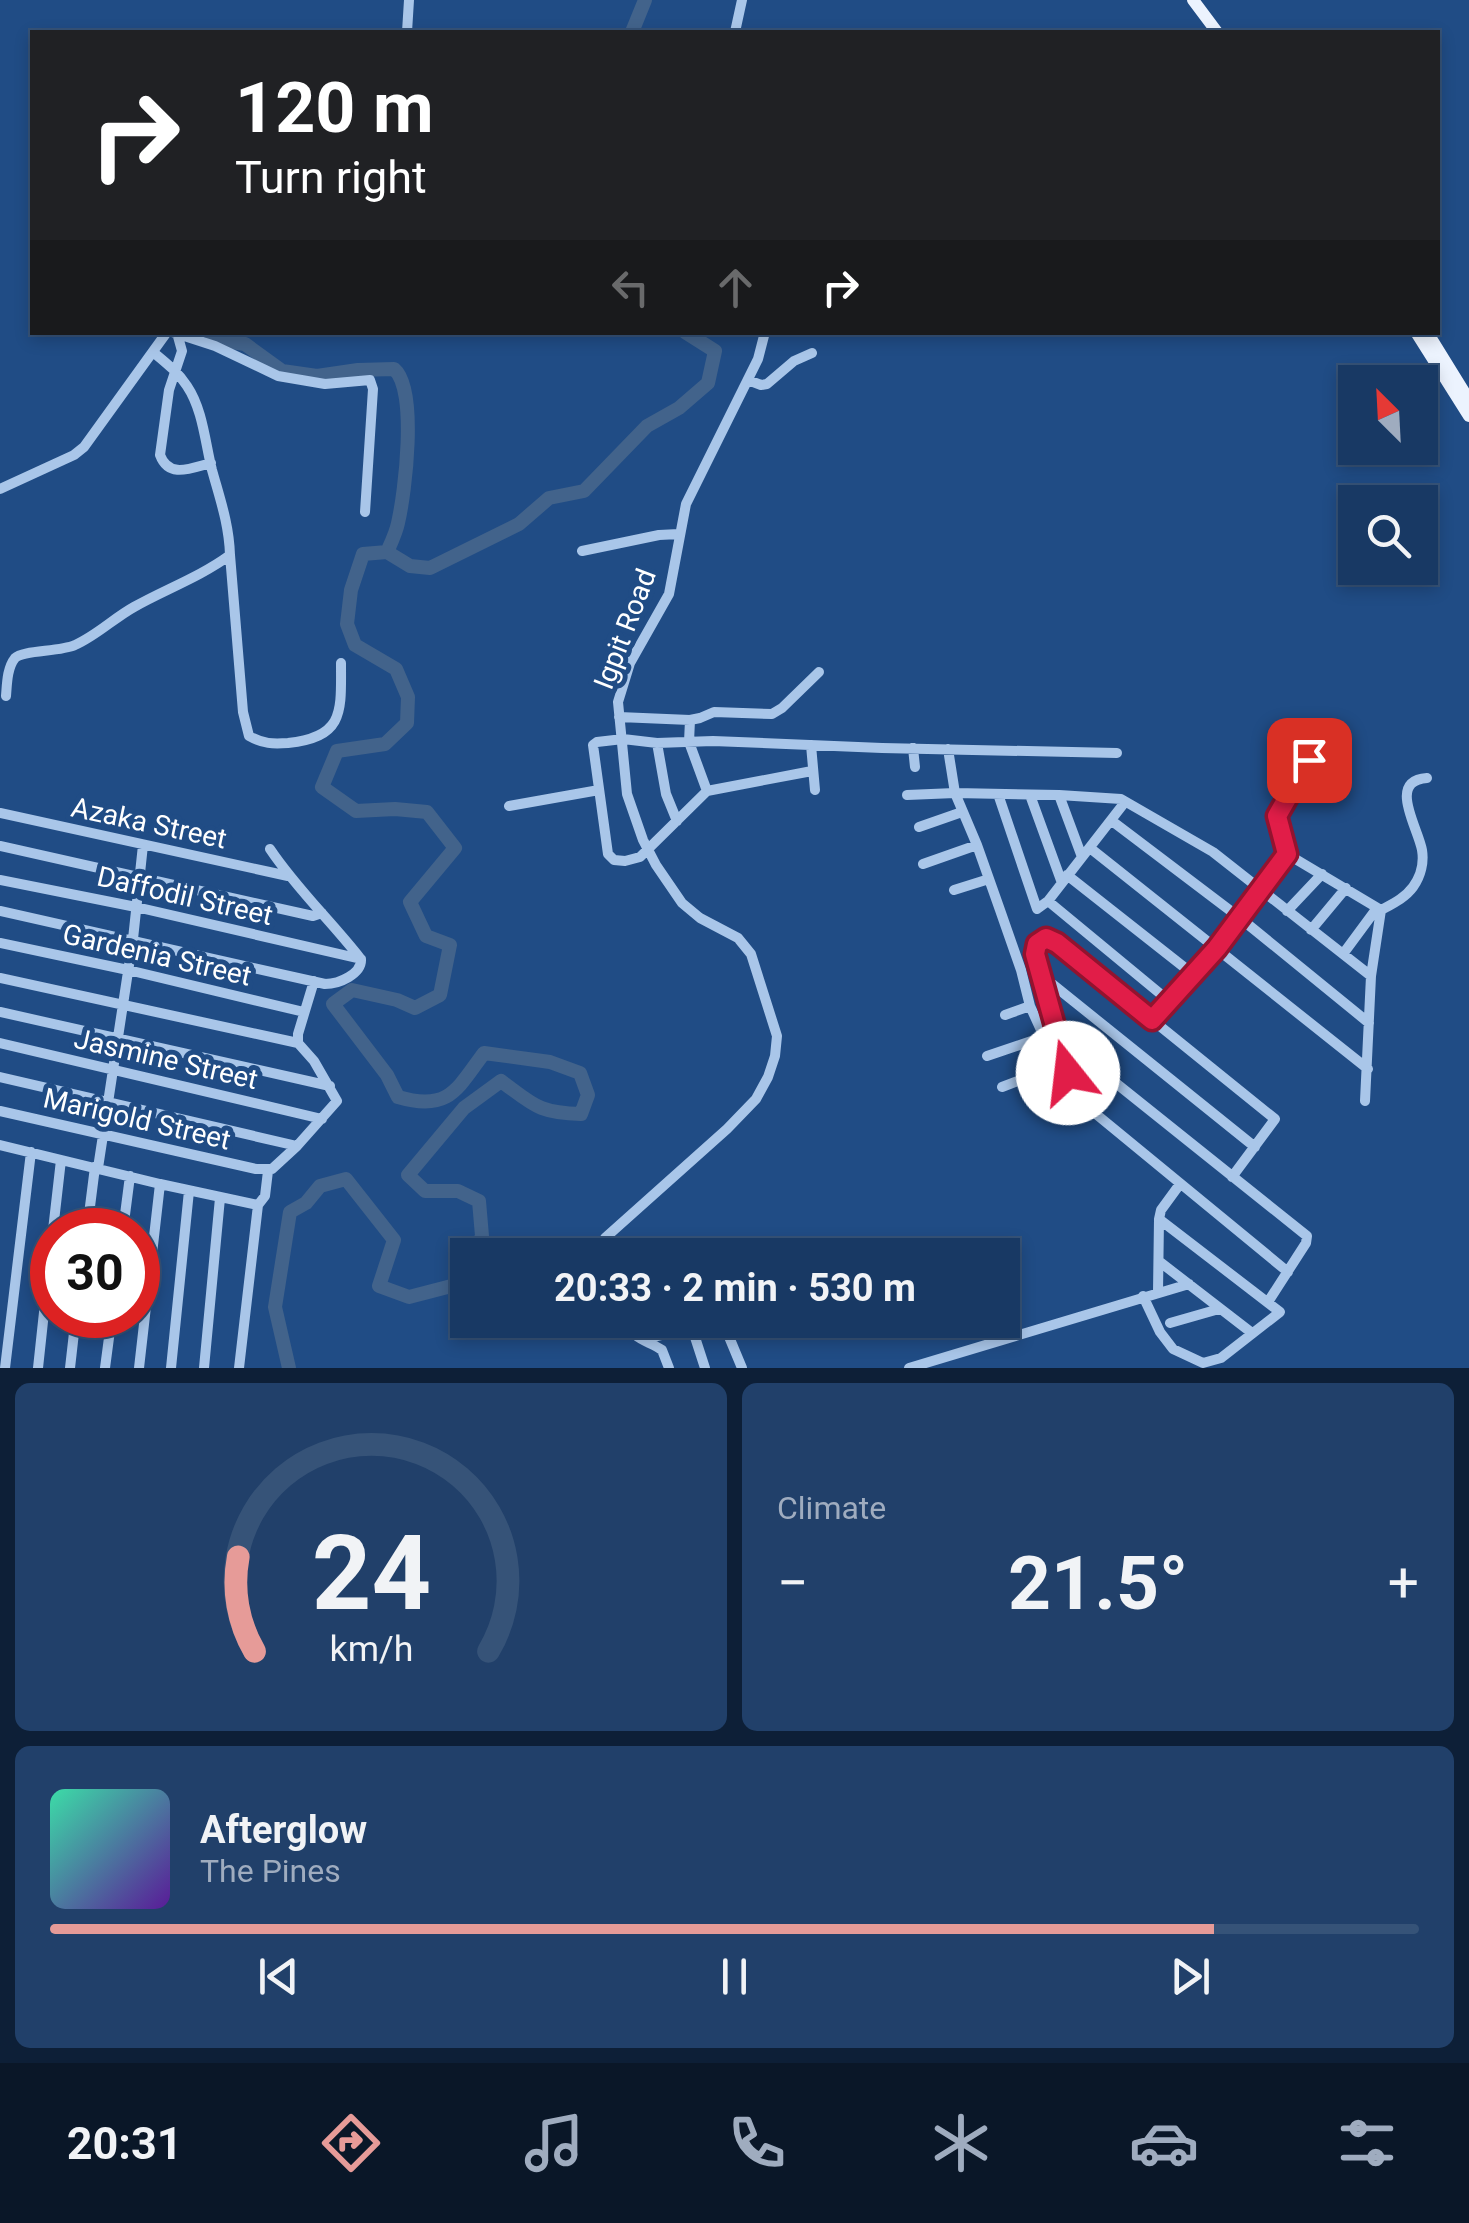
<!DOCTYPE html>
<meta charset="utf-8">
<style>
body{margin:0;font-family:Roboto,sans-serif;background:#21406a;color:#f1f3f6;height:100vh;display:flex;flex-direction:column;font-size:38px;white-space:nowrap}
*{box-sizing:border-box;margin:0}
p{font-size:32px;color:#9facbf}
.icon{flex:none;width:55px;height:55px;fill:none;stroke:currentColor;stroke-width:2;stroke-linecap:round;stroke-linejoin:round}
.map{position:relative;height:1368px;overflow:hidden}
.drawer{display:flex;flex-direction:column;gap:15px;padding:15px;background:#0d1f37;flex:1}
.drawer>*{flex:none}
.guide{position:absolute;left:30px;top:30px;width:1410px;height:305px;border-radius:0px;box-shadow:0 5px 15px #0003,0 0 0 2px #365378;background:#202124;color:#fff;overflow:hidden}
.needle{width:65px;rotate:336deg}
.buttons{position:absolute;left:1338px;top:365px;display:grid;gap:20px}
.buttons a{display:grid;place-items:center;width:100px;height:100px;border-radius:0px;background:#183964;box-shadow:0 5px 15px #0003,0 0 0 2px #365378;font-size:50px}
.speed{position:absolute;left:30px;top:1208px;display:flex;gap:20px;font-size:50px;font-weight:700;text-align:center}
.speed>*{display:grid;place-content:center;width:130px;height:130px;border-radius:50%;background:#183964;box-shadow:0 5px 15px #0003,0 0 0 2px #365378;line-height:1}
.speed .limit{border:15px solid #d22;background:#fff;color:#111}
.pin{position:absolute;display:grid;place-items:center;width:85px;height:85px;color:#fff;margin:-42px;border-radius:20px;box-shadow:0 5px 15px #0006}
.me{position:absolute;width:110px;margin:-55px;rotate:344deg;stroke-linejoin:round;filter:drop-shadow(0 0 8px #0008)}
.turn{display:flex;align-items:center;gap:35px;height:210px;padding:0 40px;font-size:45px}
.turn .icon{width:130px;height:130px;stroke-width:2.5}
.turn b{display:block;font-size:70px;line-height:85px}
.lanes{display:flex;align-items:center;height:95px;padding:0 40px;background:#0003;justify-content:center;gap:50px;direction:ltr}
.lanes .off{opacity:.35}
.big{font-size:75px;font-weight:700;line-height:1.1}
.drawer .card{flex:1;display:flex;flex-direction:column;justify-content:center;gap:15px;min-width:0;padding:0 35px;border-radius:15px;background:#21406a}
.drawer .dial{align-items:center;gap:0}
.dial svg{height:260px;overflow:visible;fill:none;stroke:#365378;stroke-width:7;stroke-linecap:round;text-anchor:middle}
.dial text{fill:#f1f3f6;stroke:none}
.song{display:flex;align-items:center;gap:30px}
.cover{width:120px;height:120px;border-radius:15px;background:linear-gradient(135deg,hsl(160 70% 55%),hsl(270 70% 35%))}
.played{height:10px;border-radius:5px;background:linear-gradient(90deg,#e69b98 85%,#365378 85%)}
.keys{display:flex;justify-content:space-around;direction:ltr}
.heat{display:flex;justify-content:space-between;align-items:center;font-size:55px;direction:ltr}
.drawer .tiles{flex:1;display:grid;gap:15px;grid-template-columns:1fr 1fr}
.card:last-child{grid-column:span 2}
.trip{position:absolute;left:450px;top:1238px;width:570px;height:100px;border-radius:0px;background:#183964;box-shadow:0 5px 15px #0003,0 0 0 2px #365378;font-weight:700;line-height:100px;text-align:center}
.menu{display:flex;height:160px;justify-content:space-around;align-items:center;background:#0a1728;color:#9facbf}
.menu .icon{width:70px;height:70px}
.menu .on{color:#e69b98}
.menu b{font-size:45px;color:#f1f3f6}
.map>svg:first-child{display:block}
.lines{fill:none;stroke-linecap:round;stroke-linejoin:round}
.river{stroke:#42638b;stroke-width:14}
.minor{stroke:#a9c6e9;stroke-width:10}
.major{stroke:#ecf3fe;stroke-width:12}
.route-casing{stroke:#92132f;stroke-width:25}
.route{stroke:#e11d48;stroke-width:18}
.labels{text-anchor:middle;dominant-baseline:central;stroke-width:10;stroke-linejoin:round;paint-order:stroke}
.street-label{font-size:28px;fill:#fff;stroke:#204c85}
</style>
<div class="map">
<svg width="1469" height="1368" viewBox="0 0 1469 1368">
<rect width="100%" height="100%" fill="#204c85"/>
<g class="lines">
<!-- river -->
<path class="river" d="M 632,32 L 645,0
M 210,332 L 218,340 L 245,344 L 282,371 L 317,376 L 358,370 L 394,369 C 418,389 405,493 398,523 C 396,533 391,543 387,552
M 474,1255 L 482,1236 L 479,1201 L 458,1191 L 425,1191 L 408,1175 L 464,1108 L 501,1081 C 534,1105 538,1113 581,1114 L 588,1095 L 580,1073 L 550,1062 L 484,1053 C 457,1089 449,1112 398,1097 L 387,1075 L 333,1004 L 352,990 L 397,1000 L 415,1008 L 440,995 L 450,945 L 426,936 L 410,902 L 455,848 L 427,812 L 395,809 L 356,811 L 322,787 L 337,751 L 385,744 L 407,723 L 408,697 L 396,669 L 355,645 L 347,624 L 351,590 L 363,554 L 387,552 L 410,566 L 430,568 L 519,524 L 549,498 L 584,491 L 647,426 L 679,408 L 708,383 L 715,351 L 685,332
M 289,1368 L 275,1307 L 290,1212 L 306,1203 L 320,1186 L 346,1179 L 394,1240 L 379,1286 L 409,1297 L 463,1283 L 468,1271"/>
<!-- minor -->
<path class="minor" d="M 407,32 L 409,0
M 735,32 L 742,0
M 172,332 L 215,346 L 278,376 L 325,384 L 370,380 L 373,389 L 365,512
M 177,333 L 182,351 L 169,390 L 160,455 C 169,479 191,468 211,463
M 748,380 L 761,385 L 767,384 L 794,361 L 812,353
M 0,489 L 74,455 L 84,447 L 167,332
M 582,551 L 659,535 L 679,534
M 230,555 L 243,712 L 249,736 C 263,744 273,744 288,743 C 345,737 341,711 341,663
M 6,696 C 7,684 7,668 15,658 C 23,650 60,652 75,645 C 96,636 114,618 134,607 C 166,589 200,577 230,555 C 229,524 220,499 212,470 C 205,442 203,410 187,386 C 178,372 165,362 153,352
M 619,717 L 690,720 L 689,742 L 707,791
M 690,720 L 700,718 L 714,712 L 772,714 L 782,708 L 819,672
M 657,743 L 666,794 L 677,821
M 811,745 L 815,790
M 913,748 L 915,767
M 948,749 L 955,793 L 977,845 L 1000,910 L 1021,970 L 1030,1006 L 1067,1087 L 1074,1096 L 1288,1272
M 812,771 L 707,791 L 640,857 L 625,861 L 614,860 L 608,854 L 593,745 L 597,742 L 623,739 L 657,743 L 713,741 L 882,748 L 1117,753
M 998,794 L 1037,909 L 1048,901 L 1125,802
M 907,795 L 955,793 L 1059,795 L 1121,799 L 1213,852 L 1371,976
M 1030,795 L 1062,883
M 1059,795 L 1082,857
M 509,806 L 599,790
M 0,813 L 288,876
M 1112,821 L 1240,918 L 1369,1023
M 919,827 L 962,812
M 0,846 L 313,916 L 322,913
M 1090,848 L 1368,1069
M 270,849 C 296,888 331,921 360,958
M 1287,854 L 1277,816 L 1325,732
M 923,864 L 977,845
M 1067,875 L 1194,975
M 0,880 L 136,907 L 361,959
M 954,890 L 989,879
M 1048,901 L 1169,1001
M 1381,910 C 1392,904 1405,898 1413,887 C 1421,876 1424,862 1422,850 C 1418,827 1387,781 1427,778
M 0,911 L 325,984 C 339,984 362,974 361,959
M 1287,911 L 1322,874
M 1311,930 L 1346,888
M 0,943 L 128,970 L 304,1012
M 1343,954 L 1377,908
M 1041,975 L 1255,1147
M 0,978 L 298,1043
M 0,1012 L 330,1086
M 1005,1015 L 1030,1006
M 1152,1020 L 1217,948 L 1287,854 L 1381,910 L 1371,976 L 1365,1101
M 0,1043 L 322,1119
M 1061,1048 L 1082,1056 L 1307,1236 L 1306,1243 L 1268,1302
M 987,1056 L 1043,1037
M 0,1077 L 297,1146
M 1002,1087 L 1056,1066
M 1072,1090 L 1035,954 L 1037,944 L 1046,938 L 1057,943 L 1275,1119 L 1232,1177
M 0,1111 L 256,1169 L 272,1169 L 297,1146 L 337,1101 L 314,1061 L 298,1043 L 298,1034 L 314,981
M 0,1145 L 160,1184 L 258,1205
M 98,1168 L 133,939 L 143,845
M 53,1230 L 61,1160
M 87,1230 L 95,1167
M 123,1230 L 130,1176
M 607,1255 L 605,1238 L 727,1129 L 756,1099 L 768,1077 L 775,1056 L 777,1036 L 751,954 L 738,938 L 700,918 L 682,903 L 656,865 L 643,840 L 627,794 L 618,702 L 630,663 L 669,594 L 686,504 L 758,359 L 765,332
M 1160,1262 L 1252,1333
M 1158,1292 L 1159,1219 L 1161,1210 L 1180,1184
M 1143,1296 L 1160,1332 L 1173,1349 L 1203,1363 L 1221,1358 L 1280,1312 L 1159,1219
M 626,1320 C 632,1340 647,1340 662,1350 L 669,1368
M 722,1320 L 742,1368
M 1170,1323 L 1219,1309
M 692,1328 L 705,1368
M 648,1342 L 654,1337 L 721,1320
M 5,1368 L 31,1152
M 38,1368 L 52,1238
M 70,1368 L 76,1315
M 105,1368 L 112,1315
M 139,1368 L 160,1184
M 171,1368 L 189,1191
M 204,1368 L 220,1198
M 239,1368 L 258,1205 L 265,1196 L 268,1171
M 909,1368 L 1189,1284"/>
<!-- major -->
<path class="major" d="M 1193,0 L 1217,32
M 1416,332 L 1469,416
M 1427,332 L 1469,400"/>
</g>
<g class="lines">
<defs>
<path id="route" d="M 1068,1073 L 1035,954 L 1037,944 L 1046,938 L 1057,943 L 1152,1020 L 1217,948 L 1287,854 L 1277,816 L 1309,760"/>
</defs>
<!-- route casing -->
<use href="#route" class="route-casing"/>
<!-- route -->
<use href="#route" class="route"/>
</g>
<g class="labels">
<!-- street labels -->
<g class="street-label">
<text transform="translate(625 629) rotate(-69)">Igpit Road</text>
<text transform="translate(149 823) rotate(12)">Azaka Street</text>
<text transform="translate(185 896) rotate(13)">Daffodil Street</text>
<text transform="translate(157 955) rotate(13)">Gardenia Street</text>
<text transform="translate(166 1059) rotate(13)">Jasmine Street</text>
<text transform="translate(137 1119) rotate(13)">Marigold Street</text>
</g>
</g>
</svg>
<div class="buttons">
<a><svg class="needle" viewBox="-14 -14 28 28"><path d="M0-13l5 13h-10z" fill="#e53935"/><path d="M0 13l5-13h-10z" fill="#9facbf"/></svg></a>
<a><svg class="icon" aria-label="search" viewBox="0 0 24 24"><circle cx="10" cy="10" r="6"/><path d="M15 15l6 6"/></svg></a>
</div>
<div class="speed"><div class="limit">30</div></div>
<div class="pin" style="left:1309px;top:760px;background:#d93025"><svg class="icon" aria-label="arrive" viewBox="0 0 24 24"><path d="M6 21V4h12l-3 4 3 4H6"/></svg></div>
<svg class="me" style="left:1068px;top:1073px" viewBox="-20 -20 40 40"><circle r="19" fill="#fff"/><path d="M0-13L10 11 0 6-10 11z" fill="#e11d48"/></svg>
<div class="trip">20:33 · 2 min · 530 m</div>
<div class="guide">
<div class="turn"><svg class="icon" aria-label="right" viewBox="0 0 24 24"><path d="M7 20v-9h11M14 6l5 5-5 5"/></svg><div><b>120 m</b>Turn right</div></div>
<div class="lanes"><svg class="icon off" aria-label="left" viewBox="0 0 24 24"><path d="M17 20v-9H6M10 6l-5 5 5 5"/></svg><svg class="icon off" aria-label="ahead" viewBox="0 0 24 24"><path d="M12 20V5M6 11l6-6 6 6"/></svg><svg class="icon" aria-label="right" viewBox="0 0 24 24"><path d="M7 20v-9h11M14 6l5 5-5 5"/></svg></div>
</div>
</div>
<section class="drawer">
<div class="tiles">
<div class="card dial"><svg viewBox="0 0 100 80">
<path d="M14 69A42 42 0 1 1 86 69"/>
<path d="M14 69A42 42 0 0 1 9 40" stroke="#e69b98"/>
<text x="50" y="56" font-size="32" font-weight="700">24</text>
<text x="50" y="72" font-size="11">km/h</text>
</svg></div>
<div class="card"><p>Climate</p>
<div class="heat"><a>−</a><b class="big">21.5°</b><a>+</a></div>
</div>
<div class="card">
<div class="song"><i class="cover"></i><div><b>Afterglow</b><p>The Pines</p></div></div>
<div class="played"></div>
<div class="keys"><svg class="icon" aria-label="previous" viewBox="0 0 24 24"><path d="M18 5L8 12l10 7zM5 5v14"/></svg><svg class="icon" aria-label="pause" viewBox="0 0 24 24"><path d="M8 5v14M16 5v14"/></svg><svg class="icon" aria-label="next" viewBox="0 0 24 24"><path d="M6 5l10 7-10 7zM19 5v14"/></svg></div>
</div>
</div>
</section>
<nav class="menu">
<b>20:31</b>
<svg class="icon on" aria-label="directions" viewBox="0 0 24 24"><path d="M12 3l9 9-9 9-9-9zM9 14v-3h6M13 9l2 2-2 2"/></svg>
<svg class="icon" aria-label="music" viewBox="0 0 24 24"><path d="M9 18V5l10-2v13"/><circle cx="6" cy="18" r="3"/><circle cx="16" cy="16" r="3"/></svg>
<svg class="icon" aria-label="phone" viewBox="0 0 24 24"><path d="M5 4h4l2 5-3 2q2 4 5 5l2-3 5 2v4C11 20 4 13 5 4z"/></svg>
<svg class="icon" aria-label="climate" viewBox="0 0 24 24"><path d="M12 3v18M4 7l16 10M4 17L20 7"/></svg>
<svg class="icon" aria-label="car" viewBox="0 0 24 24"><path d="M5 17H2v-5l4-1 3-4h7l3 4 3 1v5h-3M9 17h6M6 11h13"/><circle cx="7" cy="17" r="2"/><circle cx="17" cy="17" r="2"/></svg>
<svg class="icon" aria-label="filters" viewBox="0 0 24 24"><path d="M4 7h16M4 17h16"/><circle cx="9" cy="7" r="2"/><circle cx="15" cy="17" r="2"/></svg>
</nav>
